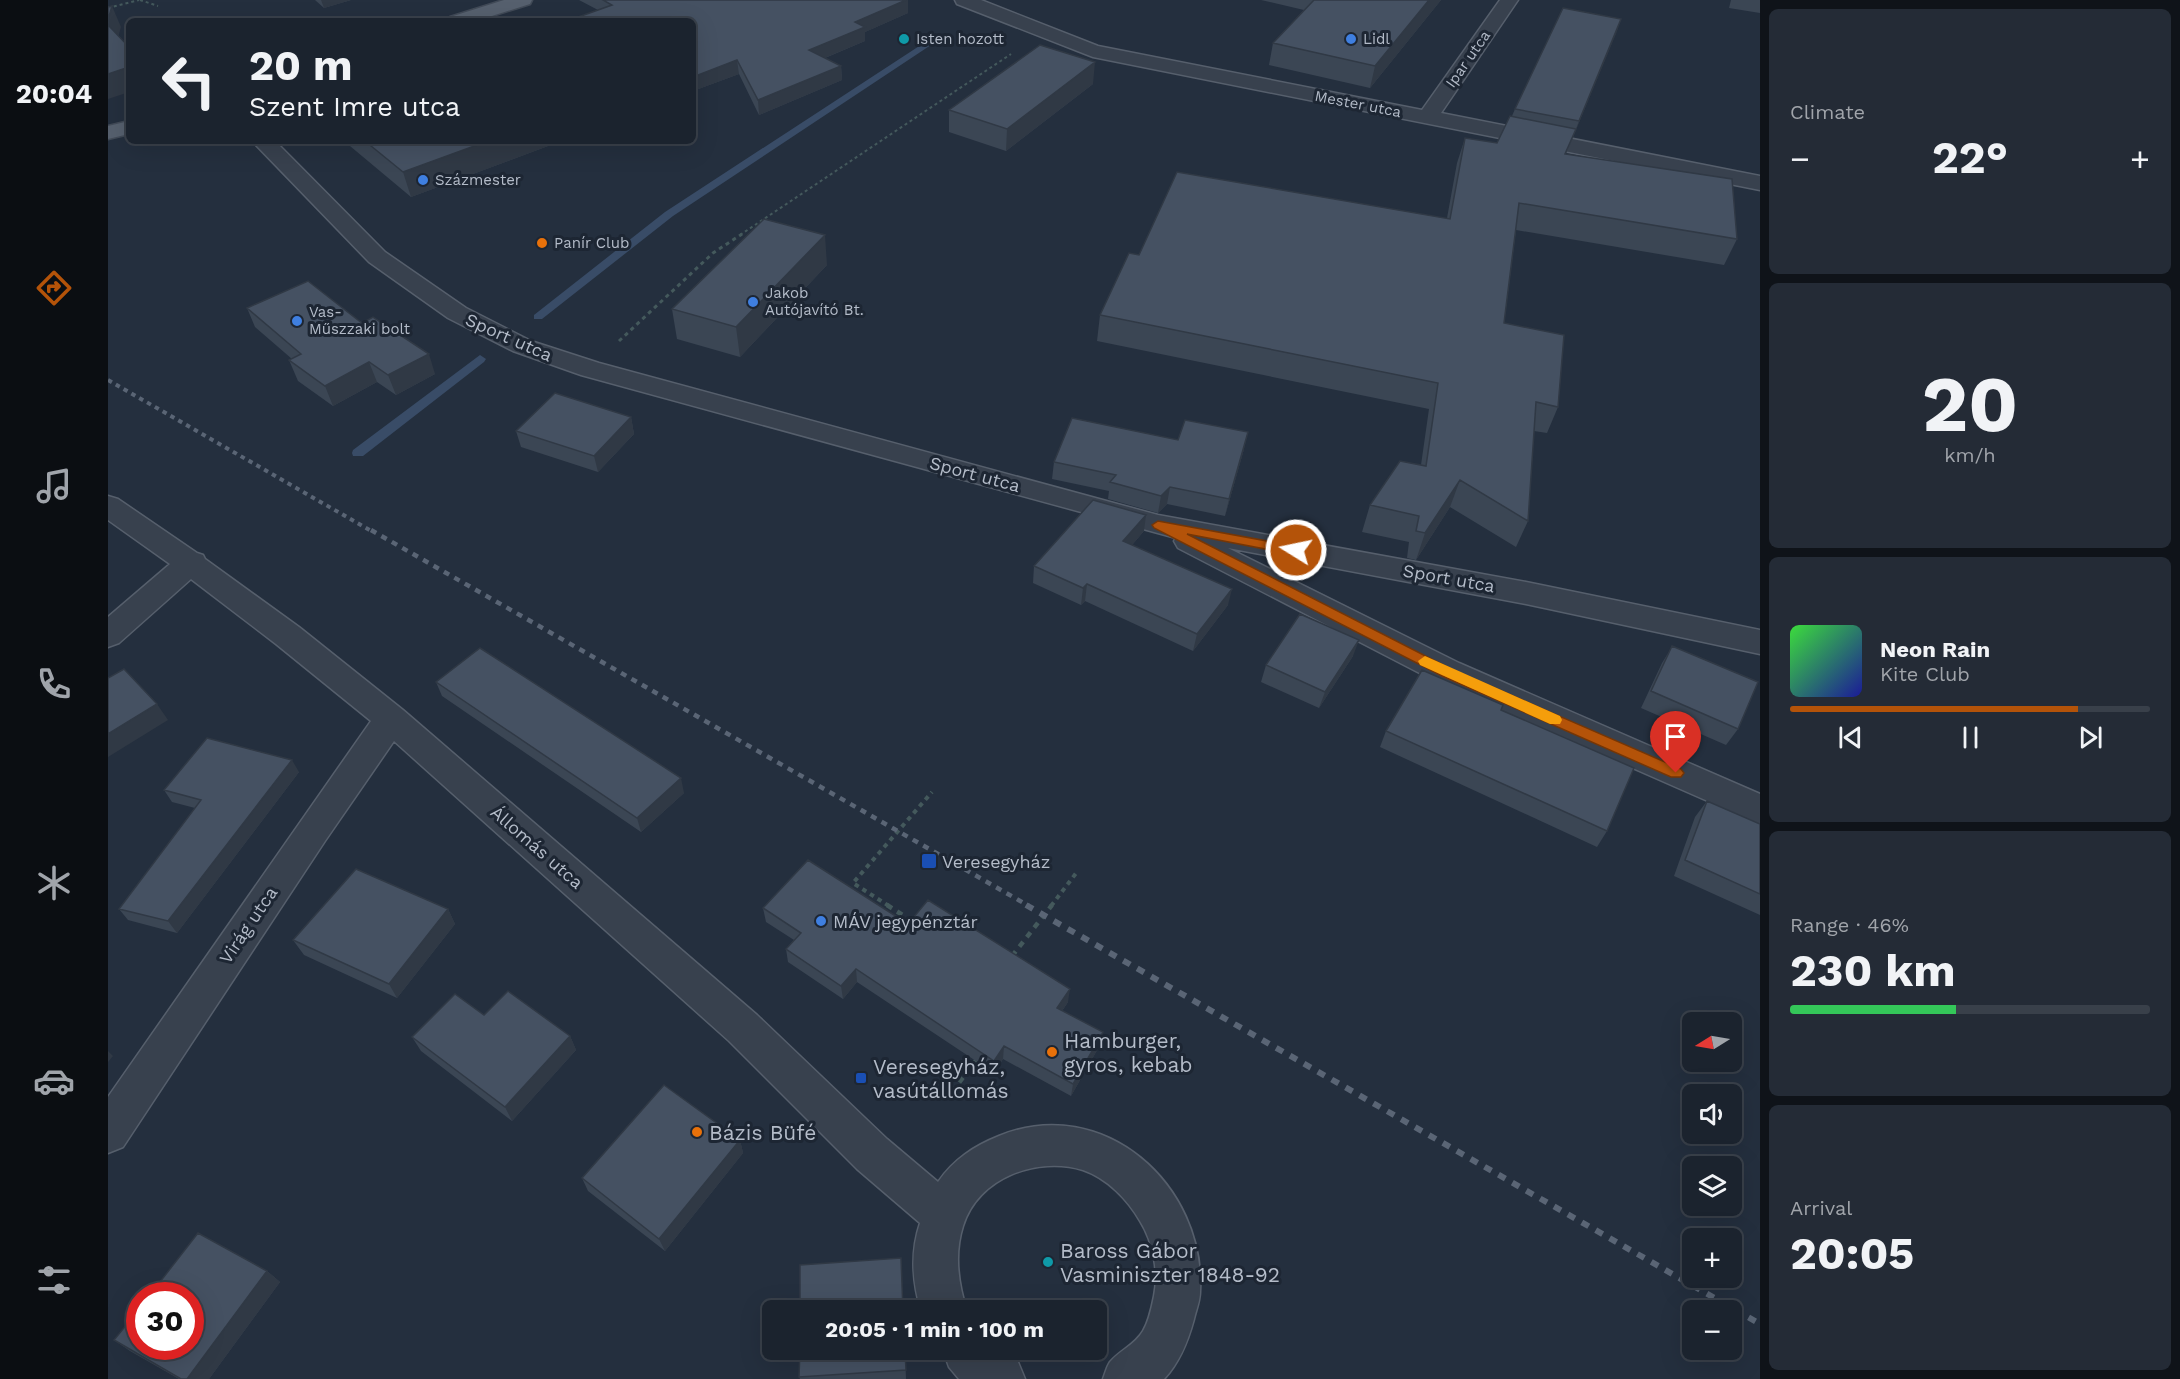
<!DOCTYPE html>
<meta charset="utf-8">
<style>
body{margin:0;font-family:"Work Sans",sans-serif;background:#242b36;color:#f1f3f6;height:100vh;display:flex;flex-direction:column;font-size:22px;white-space:nowrap}
*{box-sizing:border-box;margin:0}
p{font-size:20px;color:#a0a4aa}
.icon{flex:none;width:33px;height:33px;fill:none;stroke:currentColor;stroke-width:2;stroke-linecap:round;stroke-linejoin:round}
.map{position:relative;flex:1;overflow:hidden}
.panel{display:flex;flex-direction:column;gap:9px;padding:9px;background:#0f1319;width:420px}
.panel>*{flex:none}
.banner{position:absolute;left:18px;top:18px;width:570px;height:126px;border-radius:9px;box-shadow:0 6px 24px #0002,0 0 0 2px #39404a;background:#1b232e;color:#f1f3f6;overflow:hidden}
.needle{width:39px;rotate:259deg}
.tools{position:absolute;left:1574px;top:1012px;display:grid;gap:12px}
.tools a{display:grid;place-items:center;width:60px;height:60px;border-radius:9px;background:#1b232e;box-shadow:0 6px 24px #0002,0 0 0 2px #39404a;font-size:30px}
.speed{position:absolute;left:18px;top:1282px;display:flex;gap:12px;font-size:30px;font-weight:700;text-align:center}
.speed>*{display:grid;place-content:center;width:78px;height:78px;border-radius:50%;background:#1b232e;box-shadow:0 6px 24px #0002,0 0 0 2px #39404a;line-height:1}
.speed .limit{border:9px solid #d22;background:#fff;color:#111}
.pin{position:absolute;display:grid;place-items:center;width:51px;height:51px;color:#fff;margin:-62px -26px;border-radius:50% 50% 50% 0;rotate:-45deg;box-shadow:0 0 6px #0007}
.pin .icon{rotate:45deg}
.me{position:absolute;width:66px;margin:-33px;rotate:280deg;stroke-linejoin:round;filter:drop-shadow(0 0 4px #0008)}
.turn{display:flex;align-items:center;gap:21px;height:126px;padding:0 24px;font-size:27px}
.turn .icon{width:78px;height:78px;stroke-width:2.5}
.turn b{display:block;font-size:42px;line-height:51px}
.big{font-size:45px;font-weight:700;line-height:1.1}
.panel .card{flex:1;display:flex;flex-direction:column;justify-content:center;gap:9px;min-width:0;padding:0 21px;border-radius:9px;background:#242b36}
.panel .dial{align-items:center;gap:0}
.dial b{font-size:78px;line-height:1}
.song{display:flex;align-items:center;gap:18px}
.cover{width:72px;height:72px;border-radius:9px;background:linear-gradient(135deg,hsl(120 70% 55%),hsl(240 70% 35%))}
.played{height:6px;border-radius:3px;background:linear-gradient(90deg,#b45309 80%,#39404a 80%)}
.keys{display:flex;justify-content:space-around;direction:ltr}
.heat{display:flex;justify-content:space-between;align-items:center;font-size:33px;direction:ltr}
.charge{height:9px;border-radius:4px;background:linear-gradient(90deg,#34c759 46%,#39404a 0)}
.trip{position:absolute;left:654px;top:1300px;width:345px;height:60px;border-radius:9px;background:#1b232e;box-shadow:0 6px 24px #0002,0 0 0 2px #39404a;font-weight:700;line-height:60px;text-align:center}
main{display:flex;flex:1;min-height:0}
.dock{display:flex;flex-direction:column;width:108px;justify-content:space-around;align-items:center;background:#0b0e12;color:#a0a4aa}
.dock .icon{width:42px;height:42px}
.dock .on{color:#b45309}
.dock b{font-size:27px;color:#f1f3f6}
.map>svg:first-child{display:block}
.lines{fill:none;stroke-linecap:round;stroke-linejoin:round}
.stream{fill:#394c67;fill-rule:evenodd}
.minor-casing{stroke:#565f6c;stroke-width:3}
.major-casing{stroke:#414a57;stroke-width:3}
.path-far3{stroke:#44595c;stroke-width:2;stroke-dasharray:3 3;stroke-linecap:butt}
.path-far2{stroke:#44595c;stroke-width:3;stroke-dasharray:4 4;stroke-linecap:butt}
.path-far1{stroke:#44595c;stroke-width:4;stroke-dasharray:4.5 4.5;stroke-linecap:butt}
.path{stroke:#44595c;stroke-width:4.5;stroke-dasharray:6 6;stroke-linecap:butt}
.minor{fill:#38414e;fill-rule:evenodd}
.major{fill:#56606e;fill-rule:evenodd}
.rail-far2{stroke:#5a6575;stroke-width:4;stroke-dasharray:4.5 4.5;stroke-linecap:butt}
.rail-far1{stroke:#5a6575;stroke-width:4.5;stroke-dasharray:6 6;stroke-linecap:butt}
.rail{stroke:#5a6575;stroke-width:6;stroke-dasharray:8 8;stroke-linecap:butt}
.wall{fill:#3b4654}
.shaded-wall{fill:#303945}
.building{fill:#455162;stroke:#303945;stroke-width:1.5}
.route{fill:#b45309;stroke:#753606;stroke-width:1.5}
.slow{fill:#f59e0b}
.culture-dot{fill:#0f9aa8;stroke:#1d2633;stroke-width:2}
.shop-dot{fill:#3f7fe0;stroke:#1d2633;stroke-width:2}
.food-dot{fill:#e8710a;stroke:#1d2633;stroke-width:2}
.transit-dot{fill:#1a4fb4;stroke:#1d2633;stroke-width:2}
.labels{text-anchor:middle;dominant-baseline:central;stroke-width:6;stroke-linejoin:round;paint-order:stroke}
.far-poi-label{font-size:15px;fill:#b4bcc9;stroke:#1d2633;text-anchor:start}
.far-street-label{font-size:15px;fill:#b4bcc9;stroke:#1d2633}
.street-label{font-size:18px;fill:#b4bcc9;stroke:#1d2633}
.poi-label{font-size:18px;fill:#b4bcc9;stroke:#1d2633;text-anchor:start}
.near-poi-label{font-size:21px;fill:#b4bcc9;stroke:#1d2633;text-anchor:start}
</style>
<main>
<nav class="dock">
<b>20:04</b>
<svg class="icon on" aria-label="directions" viewBox="0 0 24 24"><path d="M12 3l9 9-9 9-9-9zM9 14v-3h6M13 9l2 2-2 2"/></svg>
<svg class="icon" aria-label="music" viewBox="0 0 24 24"><path d="M9 18V5l10-2v13"/><circle cx="6" cy="18" r="3"/><circle cx="16" cy="16" r="3"/></svg>
<svg class="icon" aria-label="phone" viewBox="0 0 24 24"><path d="M5 4h4l2 5-3 2q2 4 5 5l2-3 5 2v4C11 20 4 13 5 4z"/></svg>
<svg class="icon" aria-label="climate" viewBox="0 0 24 24"><path d="M12 3v18M4 7l16 10M4 17L20 7"/></svg>
<svg class="icon" aria-label="car" viewBox="0 0 24 24"><path d="M5 17H2v-5l4-1 3-4h7l3 4 3 1v5h-3M9 17h6M6 11h13"/><circle cx="7" cy="17" r="2"/><circle cx="17" cy="17" r="2"/></svg>
<svg class="icon" aria-label="filters" viewBox="0 0 24 24"><path d="M4 7h16M4 17h16"/><circle cx="9" cy="7" r="2"/><circle cx="15" cy="17" r="2"/></svg>
</nav>
<div class="map">
<svg width="1652" height="1379" viewBox="0 0 1652 1379">
<rect width="100%" height="100%" fill="#242f3e"/>
<g class="lines">
<!-- stream -->
<path class="stream" d="M 822,39 L 829,41 L 565,216 L 434,319 L 426,319 L 426,315 L 557,212 Z
M 372,355 L 378,359 L 376,362 L 255,456 L 245,456 L 244,453 L 245,450 Z"/>
<defs>
<path id="minor" d="M 847,0 L 873,0 L 990,46 L 1314,110 L 1392,0 L 1410,0 L 1333,113 L 1652,176 L 1652,190 L 985,57 L 849,4 Z
M 144,141 L 167,141 L 277,252 L 358,308 L 423,341 L 491,363 L 1050,515 L 1418,582 L 1652,630 L 1652,654 L 1418,604 L 1120,548 L 1351,663 L 1652,794 L 1652,824 L 1327,681 L 1070,548 L 1066,541 L 1068,538 L 473,375 L 405,351 L 340,318 L 261,262 Z
M 0,496 L 10,499 L 89,553 L 95,555 L 97,559 L 191,627 L 295,710 L 649,1015 L 779,1139 L 830,1182 C 846,1159 866,1146 891,1136 C 995,1093 1098,1185 1092,1292 C 1092,1301 1088,1310 1086,1319 C 1080,1341 1072,1362 1056,1379 L 995,1379 C 997,1374 999,1366 1002,1362 C 1012,1350 1027,1345 1035,1331 C 1041,1321 1044,1306 1046,1296 C 1051,1271 1045,1242 1032,1221 C 1020,1200 999,1178 975,1170 C 930,1156 870,1177 855,1226 C 846,1254 850,1283 859,1311 L 813,1311 C 804,1281 802,1253 812,1223 L 749,1169 L 621,1041 L 286,741 L 217,841 L 15,1147 L 0,1153 L 0,1097 L 263,721 L 168,644 L 83,579 L 11,643 L 0,647 L 0,617 L 62,564 L 0,520 Z
M 835,1350 L 890,1350 L 910,1362 L 917,1379 L 851,1379 L 841,1367 Z"/>
<path id="major" d="M 396,0 L 424,0 L 422,4 L 368,21 L 339,21 L 342,17 Z
M 21,121 L 21,134 L 0,139 L 0,126 Z"/>
</defs>
<!-- minor casing -->
<use href="#minor" class="minor-casing"/>
<!-- major casing -->
<use href="#major" class="major-casing"/>
<!-- path-far3 -->
<path class="path-far3" d="M 32,0 L 50,6
M 0,8 L 31,0
M 230,17 L 235,21
M 632,235 L 903,54"/>
<!-- path-far2 -->
<path class="path-far2" d="M 511,341 L 605,253 L 634,234"/>
<!-- path-far1 -->
<path class="path-far1" d="M 781,906 L 745,883 L 824,792
M 943,906 L 969,872"/>
<!-- path -->
<path class="path" d="M 779,905 L 807,923
M 904,956 L 944,905
M 844,1092 L 869,1059"/>
<!-- minor -->
<use href="#minor" class="minor"/>
<!-- major -->
<use href="#major" class="major"/>
<!-- rail-far2 -->
<path class="rail-far2" d="M 0,380 L 265,532"/>
<!-- rail-far1 -->
<path class="rail-far1" d="M 263,530 L 921,906"/>
<!-- rail -->
<path class="rail" d="M 918,905 L 1652,1324"/>
</g>
<!-- wall -->
<path class="wall" d="M 207,0 L 243,0 L 216,8 Z
M 471,0 L 800,0 L 800,13 L 757,32 L 757,41 L 717,58 L 733,66 L 734,80 L 651,115 L 631,74 L 585,91 L 585,21 L 490,10 Z
M 1153,0 L 1333,0 L 1262,88 L 1161,65 L 1165,43 L 1196,10 Z
M 1623,0 L 1652,0 L 1652,13 L 1621,8 Z
M 1513,19 L 1458,154 L 1629,239 L 1616,265 L 1408,230 L 1396,323 L 1450,407 L 1439,433 L 1426,431 L 1420,521 L 1408,547 L 1342,507 L 1308,560 L 1299,558 L 1301,542 L 1254,532 L 1262,505 L 1313,465 L 1321,409 L 989,341 L 992,315 L 1031,255 L 1339,218 L 1349,163 L 1357,138 L 1389,143 L 1404,116 L 1407,109 Z
M 985,84 L 898,151 L 841,132 L 841,110 Z
M 236,141 L 448,141 L 448,143 L 303,197 Z
M 719,265 L 632,357 L 569,339 L 564,309 Z
M 139,308 L 254,323 L 327,374 L 288,395 L 269,382 L 225,406 L 190,381 L 181,360 L 184,359 L 147,327 Z
M 523,417 L 526,434 L 490,472 L 413,447 L 408,431 Z
M 1070,440 L 1136,449 L 1117,516 L 1059,504 L 1050,513 L 1000,499 L 1001,491 L 944,479 L 946,462 Z
M 1036,531 L 1024,545 L 1120,605 L 1085,651 L 977,601 L 973,605 L 925,583 L 926,566 Z
M 1564,647 L 1630,729 L 1618,745 L 1533,708 L 1554,663 Z
M 1245,656 L 1211,708 L 1153,682 L 1158,665 Z
M 328,682 L 576,793 L 533,832 L 334,696 Z
M 1393,710 L 1499,831 L 1489,847 L 1272,747 L 1278,731 Z
M 191,772 L 69,933 L 20,920 L 11,909 L 87,808 L 64,802 L 56,790 Z
M 1599,801 L 1652,824 L 1652,915 L 1566,876 L 1587,817 Z
M 655,908 L 800,924 L 960,1002 L 954,1011 L 992,1045 L 963,1096 L 895,1059 L 886,1073 L 749,982 L 735,999 L 680,962 L 678,949 L 686,940 L 658,922 Z
M 340,909 L 347,924 L 289,998 L 196,955 L 185,940 Z
M 376,1015 L 462,1036 L 468,1050 L 404,1121 L 313,1051 L 304,1037 Z
M 632,1140 L 635,1153 L 557,1251 L 480,1191 L 474,1178 Z
M 159,1271 L 172,1282 L 101,1379 L 71,1379 L 22,1351 L 6,1340 Z
M 797,1350 L 798,1379 L 692,1379 L 691,1377 Z"/>
<!-- shaded-wall -->
<path class="shaded-wall" d="M 213,0 L 243,0 L 216,8 Z
M 798,0 L 800,0 L 800,13 L 757,32 L 757,41 L 702,64 L 701,50 L 747,22 Z
M 1321,0 L 1333,0 L 1262,88 L 1267,66 Z
M 4,6 L 13,27 L 8,45 L 0,27 L 0,20 Z
M 1513,19 L 1508,34 L 1465,137 L 1471,121 Z
M 629,60 L 631,74 L 585,91 L 585,77 Z
M 987,62 L 985,84 L 898,151 L 899,129 Z
M 733,66 L 734,80 L 651,115 L 650,100 Z
M 21,67 L 21,92 L 0,99 L 0,74 Z
M 380,141 L 448,141 L 448,143 L 303,197 L 295,172 Z
M 717,235 L 719,265 L 632,357 L 628,327 Z
M 321,354 L 327,374 L 288,395 L 280,375 Z
M 261,362 L 269,382 L 225,406 L 217,386 Z
M 523,417 L 526,434 L 490,472 L 486,456 Z
M 1140,432 L 1136,449 L 1117,516 L 1121,499 Z
M 1352,480 L 1342,507 L 1308,560 L 1317,533 Z
M 1062,487 L 1059,504 L 1050,513 L 1053,496 Z
M 1038,515 L 1036,531 L 1013,558 L 1015,541 Z
M 979,584 L 977,601 L 973,605 L 975,588 Z
M 1124,589 L 1120,605 L 1085,651 L 1089,634 Z
M 1251,640 L 1245,656 L 1211,708 L 1217,692 Z
M 49,704 L 60,720 L 0,757 L 0,734 Z
M 184,760 L 191,772 L 69,933 L 60,921 Z
M 573,778 L 576,793 L 533,832 L 529,818 Z
M 340,909 L 347,924 L 289,998 L 281,984 Z
M 748,969 L 749,982 L 735,999 L 733,986 Z
M 962,989 L 960,1002 L 947,1021 L 949,1008 Z
M 995,1032 L 992,1045 L 963,1096 L 965,1084 Z
M 462,1036 L 468,1050 L 404,1121 L 397,1107 Z
M 896,1046 L 895,1059 L 886,1073 L 886,1061 Z
M 0,1051 L 5,1056 L 0,1062 Z
M 632,1140 L 635,1153 L 557,1251 L 551,1239 Z
M 159,1271 L 172,1282 L 101,1379 L 79,1379 Z"/>
<!-- building -->
<path class="building" d="M 495,0 L 798,0 L 747,22 L 757,27 L 701,50 L 733,66 L 650,100 L 629,60 L 585,77 L 585,21 L 459,21 L 504,5 Z
M 1206,0 L 1321,0 L 1267,66 L 1165,43 Z
M 4,6 L 0,20 L 0,7 Z
M 1455,8 L 1513,19 L 1471,121 L 1407,109 Z
M 0,25 L 21,47 L 21,67 L 0,74 Z
M 932,45 L 987,62 L 899,129 L 841,110 Z
M 1402,116 L 1468,129 L 1457,154 L 1624,179 L 1629,239 L 1411,203 L 1396,323 L 1456,335 L 1450,407 L 1428,402 L 1420,521 L 1352,480 L 1317,533 L 1308,531 L 1311,516 L 1262,505 L 1292,461 L 1318,466 L 1330,383 L 992,315 L 1021,253 L 1031,255 L 1069,172 L 1342,219 L 1357,138 L 1389,143 Z
M 257,141 L 380,141 L 295,172 Z
M 656,219 L 717,235 L 628,327 L 564,309 Z
M 200,281 L 254,323 L 265,317 L 321,354 L 280,375 L 261,362 L 217,386 L 181,360 L 193,354 L 139,308 Z
M 447,393 L 523,417 L 486,456 L 408,431 Z
M 964,418 L 1070,440 L 1077,420 L 1140,432 L 1121,499 L 1062,487 L 1053,496 L 1002,482 L 1008,475 L 946,462 Z
M 985,500 L 1038,515 L 1015,541 L 1124,589 L 1089,634 L 979,584 L 975,588 L 926,566 Z
M 1192,614 L 1251,640 L 1217,692 L 1158,665 Z
M 1564,646 L 1650,682 L 1630,729 L 1543,691 Z
M 372,648 L 573,778 L 529,818 L 328,682 Z
M 16,669 L 49,704 L 0,734 L 0,678 Z
M 1314,670 L 1395,705 L 1393,710 L 1526,768 L 1499,831 L 1278,731 Z
M 99,738 L 184,760 L 60,921 L 11,909 L 93,800 L 56,790 Z
M 1599,801 L 1652,824 L 1652,894 L 1577,860 Z
M 700,860 L 800,924 L 820,900 L 962,989 L 949,1008 L 995,1032 L 965,1084 L 896,1046 L 886,1061 L 748,969 L 733,986 L 678,949 L 693,933 L 655,908 Z
M 248,869 L 340,909 L 281,984 L 185,940 Z
M 400,991 L 462,1036 L 397,1107 L 304,1037 L 347,994 L 376,1015 Z
M 556,1085 L 632,1140 L 551,1239 L 474,1178 Z
M 90,1233 L 159,1271 L 79,1379 L 73,1379 L 6,1340 L 32,1308 L 32,1347 L 82,1347 L 82,1296 L 41,1296 Z
M 793,1258 L 795,1311 L 692,1311 L 692,1265 Z
M 692,1350 L 797,1350 L 798,1370 L 691,1377 Z"/>
<!-- route -->
<path class="route" d="M 1050,521 L 1192,547 L 1194,550 L 1188,555 L 1079,534 L 1343,669 L 1573,769 L 1576,773 L 1573,777 L 1563,777 L 1334,676 L 1046,528 L 1044,525 Z"/>
<!-- slow -->
<path class="slow" d="M 1317,656 L 1452,716 L 1454,720 L 1452,724 L 1442,724 L 1312,665 L 1310,661 Z"/>
<!-- markers -->
<g class="culture-dot">
<circle cx="796" cy="39" r="6"/>
<circle cx="940" cy="1262" r="6"/>
</g>
<g class="shop-dot">
<circle cx="1243" cy="39" r="6"/>
<circle cx="315" cy="180" r="6"/>
<circle cx="645" cy="302" r="6"/>
<circle cx="189" cy="321" r="6"/>
<circle cx="713" cy="921" r="6"/>
</g>
<g class="food-dot">
<circle cx="434" cy="243" r="6"/>
<circle cx="944" cy="1052" r="6"/>
<circle cx="589" cy="1132" r="6"/>
</g>
<g class="transit-dot">
<rect x="813" y="853" width="16" height="16" rx="3"/>
<rect x="747" y="1072" width="12" height="12" rx="3"/>
</g>
<g class="labels">
<!-- far-poi labels -->
<g class="far-poi-label">
<text x="808" y="39">Isten hozott</text>
<text x="1255" y="39">Lidl</text>
<text x="327" y="180">Százmester</text>
<text x="446" y="243">Panír Club</text>
<text x="657" y="293">Jakob<tspan x="657" dy="17">Autójavító Bt.</tspan></text>
<text x="201" y="312">Vas-<tspan x="201" dy="17">Műszzaki bolt</tspan></text>
</g>
<!-- far-street labels -->
<g class="far-street-label">
<text transform="translate(1360 59) rotate(-55)">Ipar utca</text>
<text transform="translate(1250 104) rotate(11)">Mester utca</text>
</g>
<!-- street labels -->
<g class="street-label">
<text transform="translate(401 337) rotate(24)">Sport utca</text>
<text transform="translate(867 474) rotate(15)">Sport utca</text>
<text transform="translate(1341 578) rotate(10)">Sport utca</text>
<text transform="translate(429 847) rotate(41)">Állomás utca</text>
<text transform="translate(140 925) rotate(-56)">Virág utca</text>
</g>
<!-- poi labels -->
<g class="poi-label">
<text x="834" y="861">Veresegyház</text>
<text x="725" y="921">MÁV jegypénztár</text>
</g>
<!-- near-poi labels -->
<g class="near-poi-label">
<text x="956" y="1040">Hamburger,<tspan x="956" dy="24">gyros, kebab</tspan></text>
<text x="765" y="1066">Veresegyház,<tspan x="765" dy="24">vasútállomás</tspan></text>
<text x="601" y="1132">Bázis Büfé</text>
<text x="952" y="1250">Baross Gábor<tspan x="952" dy="24">Vasminiszter 1848-92</tspan></text>
</g>
</g>
</svg>
<div class="tools">
<a><svg class="needle" viewBox="-14 -14 28 28"><path d="M0-13l5 13h-10z" fill="#e53935"/><path d="M0 13l5-13h-10z" fill="#a0a4aa"/></svg></a>
<a><svg class="icon" aria-label="sound" viewBox="0 0 24 24"><path d="M4 9h4l5-4v14l-5-4H4zM17 9q2 3 0 6"/></svg></a>
<a><svg class="icon" aria-label="layers" viewBox="0 0 24 24"><path d="M12 4l9 5-9 5-9-5zM3 14l9 5 9-5"/></svg></a>
<a>+</a>
<a>−</a>
</div>
<div class="speed"><div class="limit">30</div></div>
<div class="pin" style="left:1568px;top:773px;background:#d93025"><svg class="icon" aria-label="arrive" viewBox="0 0 24 24"><path d="M6 21V4h12l-3 4 3 4H6"/></svg></div>
<svg class="me" style="left:1188px;top:550px" viewBox="-20 -20 40 40"><circle r="17" fill="#b45309" stroke="#fff" stroke-width="3"/><path d="M0-11L8 9 0 5-8 9z" fill="#fff"/></svg>
<div class="trip">20:05 · 1 min · 100 m</div>
<div class="banner">
<div class="turn"><svg class="icon" aria-label="left" viewBox="0 0 24 24"><path d="M17 20v-9H6M10 6l-5 5 5 5"/></svg><div><b>20 m</b>Szent Imre utca</div></div>
</div>
</div>
<section class="panel">
<div class="card"><p>Climate</p>
<div class="heat"><a>−</a><b class="big">22°</b><a>+</a></div>
</div>
<div class="card dial"><b>20</b><p>km/h</p></div>
<div class="card">
<div class="song"><i class="cover"></i><div><b>Neon Rain</b><p>Kite Club</p></div></div>
<div class="played"></div>
<div class="keys"><svg class="icon" aria-label="previous" viewBox="0 0 24 24"><path d="M18 5L8 12l10 7zM5 5v14"/></svg><svg class="icon" aria-label="pause" viewBox="0 0 24 24"><path d="M8 5v14M16 5v14"/></svg><svg class="icon" aria-label="next" viewBox="0 0 24 24"><path d="M6 5l10 7-10 7zM19 5v14"/></svg></div>
</div>
<div class="card"><p>Range · 46%</p><b class="big">230 km</b><div class="charge"></div></div>
<div class="card"><p>Arrival</p><b class="big">20:05</b></div>
</section>
</main>
